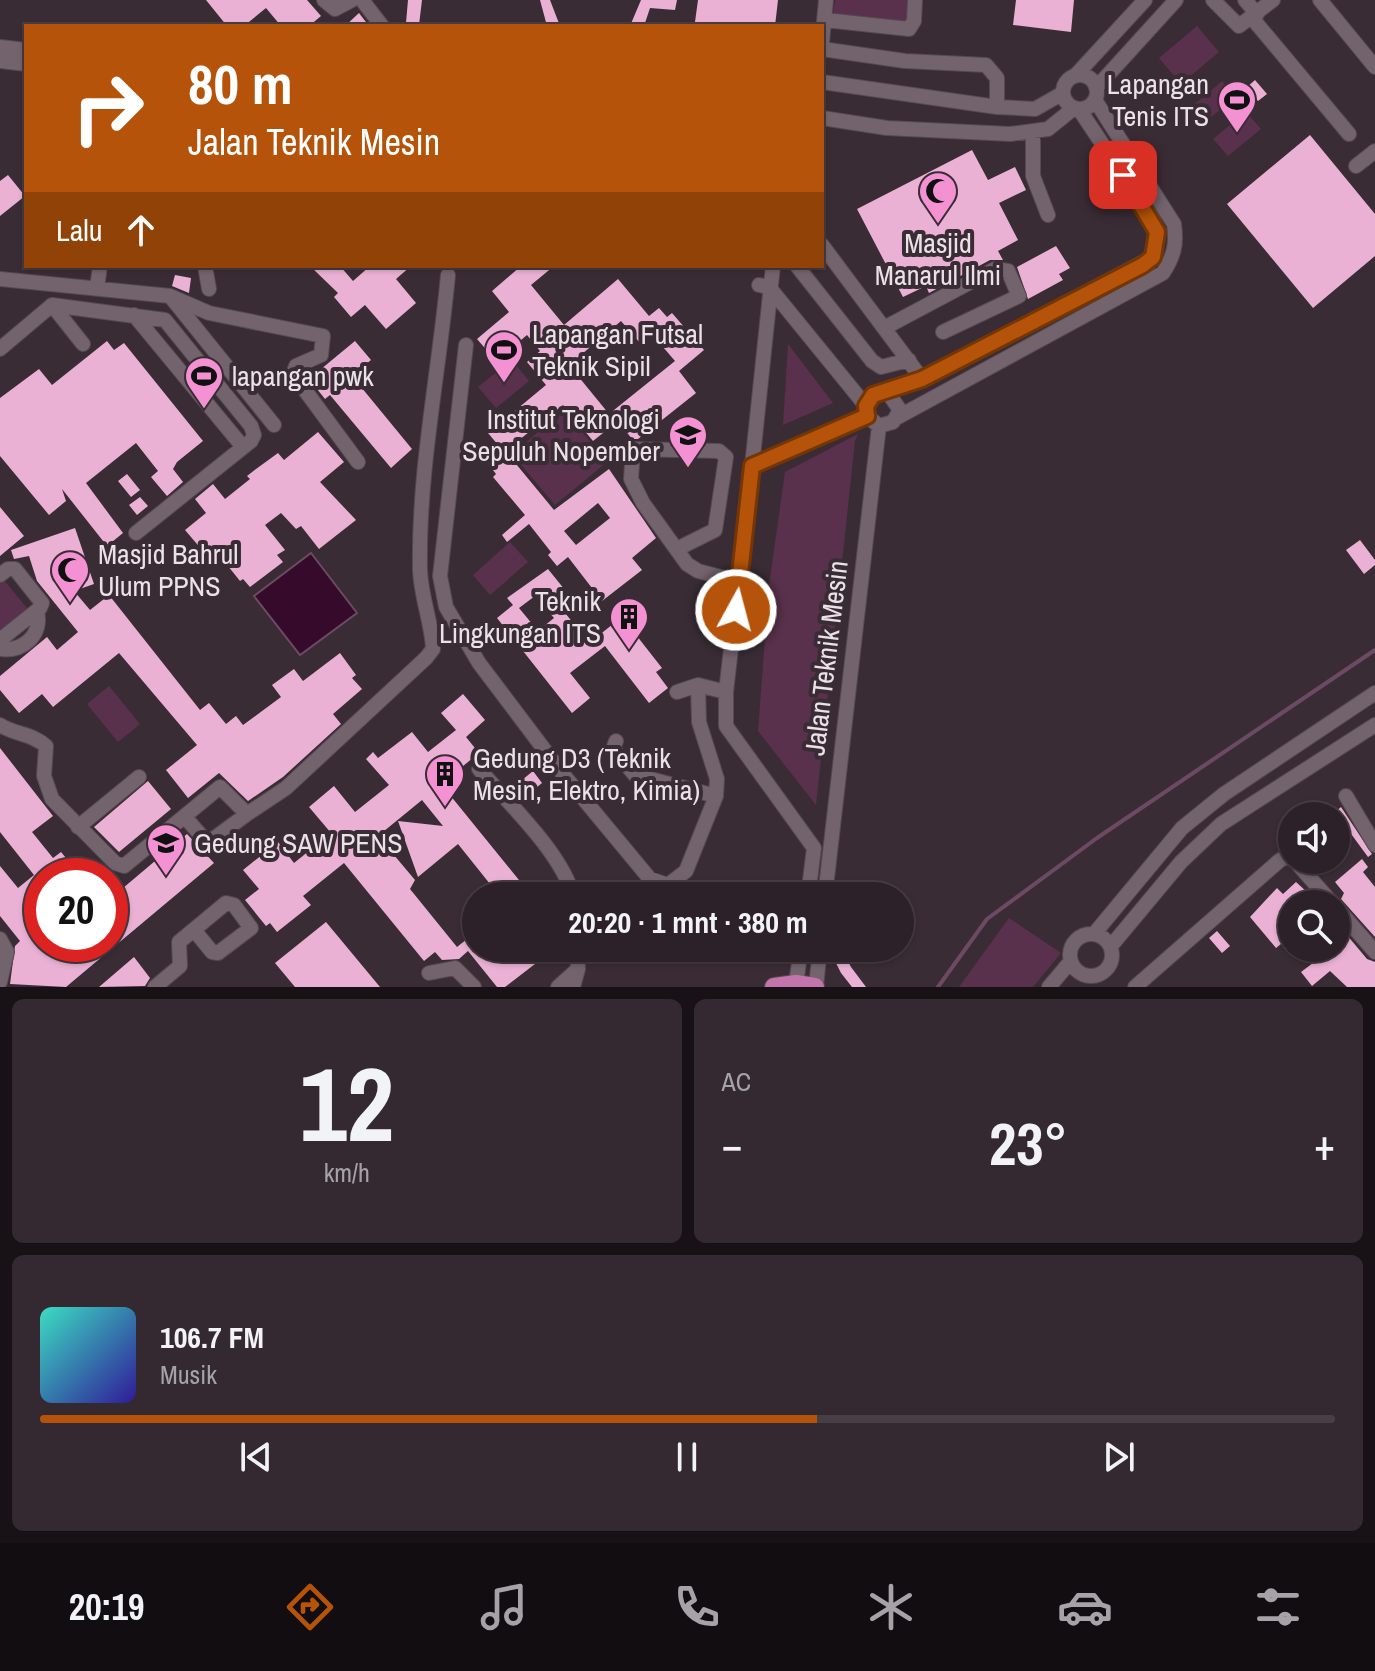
<!DOCTYPE html>
<html lang="id">
<meta charset="utf-8">
<style>
body{margin:0;font-family:"Archivo Narrow",sans-serif;background:#342930;color:#f1f3f6;height:100vh;display:flex;flex-direction:column;font-size:30px;white-space:nowrap}
*{box-sizing:border-box;margin:0}
p{font-size:26px;color:#a6a3a8}
.icon{flex:none;width:44px;height:44px;fill:none;stroke:currentColor;stroke-width:2;stroke-linecap:round;stroke-linejoin:round}
.map{position:relative;height:987px;overflow:hidden}
.sheet{display:flex;flex-direction:column;gap:12px;padding:12px;background:#181216;flex:1}
.sheet>*{flex:none}
.banner{position:absolute;left:24px;top:24px;width:800px;height:244px;border-radius:0px;box-shadow:0 2px 6px #0004,0 0 0 2px #483e45;background:#b45309;color:#fff;overflow:hidden}
.fabs{position:absolute;left:1278px;top:802px;display:grid;gap:16px}
.fabs a{display:grid;place-items:center;width:72px;height:72px;border-radius:50%;background:#2c2128;box-shadow:0 2px 6px #0004,0 0 0 2px #483e45;font-size:40px}
.speed{position:absolute;left:24px;top:858px;display:flex;gap:16px;font-size:40px;font-weight:700;text-align:center}
.speed>*{display:grid;place-content:center;width:104px;height:104px;border-radius:50%;background:#2c2128;box-shadow:0 2px 6px #0004,0 0 0 2px #483e45;line-height:1}
.speed .limit{border:12px solid #d22;background:#fff;color:#111}
.pin{position:absolute;display:grid;place-items:center;width:68px;height:68px;color:#fff;margin:-34px;border-radius:16px;box-shadow:0 4px 12px #0006}
.me{position:absolute;width:88px;margin:-44px;rotate:7deg;stroke-linejoin:round;filter:drop-shadow(0 0 6px #0008)}
.turn{display:flex;align-items:center;gap:28px;height:168px;padding:0 32px;font-size:36px}
.turn .icon{width:104px;height:104px;stroke-width:2.5}
.turn b{display:block;font-size:56px;line-height:68px}
.then{display:flex;align-items:center;height:76px;padding:0 32px;background:#0003;gap:16px;font-size:30px}
.big{font-size:60px;font-weight:800;line-height:1.1}
.sheet .widget{flex:1;display:flex;flex-direction:column;justify-content:center;gap:12px;min-width:0;padding:0 28px;border-radius:12px;background:#342930}
.sheet .dial{align-items:center;gap:0}
.dial b{font-size:104px;line-height:1}
.song{display:flex;align-items:center;gap:24px}
.cover{width:96px;height:96px;border-radius:12px;background:linear-gradient(135deg,hsl(170 70% 55%),hsl(250 70% 35%))}
.played{height:8px;border-radius:4px;background:linear-gradient(90deg,#b45309 60%,#483e45 60%)}
.keys{display:flex;justify-content:space-around;direction:ltr}
.heat{display:flex;justify-content:space-between;align-items:center;font-size:44px;direction:ltr}
.sheet .tiles{flex:1;display:grid;gap:12px;grid-template-columns:1fr 1fr}
.widget:last-child{grid-column:span 2}
.trip{position:absolute;left:462px;top:882px;width:452px;height:80px;border-radius:40px;background:#2c2128;box-shadow:0 2px 6px #0004,0 0 0 2px #483e45;font-weight:800;line-height:80px;text-align:center}
.tab-bar{display:flex;height:128px;justify-content:space-around;align-items:center;background:#120d10;color:#a6a3a8}
.tab-bar .icon{width:56px;height:56px}
.tab-bar .current{color:#b45309}
.tab-bar b{font-size:36px;color:#f1f3f6}
.map>svg:first-child{display:block}
.green{fill:#5a314c}
.water{fill:#360a2a;stroke:#6c4a63;stroke-width:2}
.lines{fill:none;stroke-linecap:round;stroke-linejoin:round}
.stream{stroke:#6c4a63;stroke-width:4}
.building{fill:#eab1d5;fill-rule:evenodd}
.minor-casing{stroke:#564951;stroke-width:16}
.major-casing{stroke:#564951;stroke-width:20}
.minor{stroke:#73636d;stroke-width:14}
.major{stroke:#c374aa;stroke-width:18}
.route-casing{stroke:#753606;stroke-width:20}
.route{stroke:#b45309;stroke-width:14}
.labels{text-anchor:middle;dominant-baseline:central;stroke-width:8;stroke-linejoin:round;paint-order:stroke}
.poi-label{font-size:28px;fill:#ebe1e7;stroke:#3a2c35;text-anchor:start}
.street-label{font-size:28px;fill:#ebe1e7;stroke:#3a2c35}
</style>
<div class="map">
<svg width="1375" height="987" viewBox="0 0 1375 987">
<rect width="100%" height="100%" fill="#3a2c35"/>
<!-- green -->
<path class="green" d="M 835,0 L 909,0 L 906,22 L 833,14 Z
M 1197,26 L 1219,52 L 1181,84 L 1159,58 Z
M 1222,81 L 1235,97 L 1203,124 L 1190,108 Z
M 1246,112 L 1261,129 L 1228,156 L 1213,139 Z
M 788,344 L 833,403 L 783,425 Z
M 512,360 L 529,381 L 496,408 L 478,387 Z
M 564,410 L 607,462 L 555,505 L 512,454 Z
M 858,434 L 855,441 L 816,805 L 758,731 L 769,586 L 785,472 Z
M 510,542 L 528,562 L 490,595 L 473,575 Z
M 3,579 L 27,608 L 0,631 L 0,582 Z
M 109,686 L 140,724 L 118,742 L 87,704 Z
M 1009,918 L 1061,953 L 1033,987 L 959,987 Z"/>
<!-- water -->
<path class="water" d="M 311,553 L 357,613 L 300,655 L 254,596 Z"/>
<g class="lines">
<!-- stream -->
<path class="stream" d="M 938,987 L 987,919 L 1097,838 L 1375,650"/>
</g>
<!-- building -->
<path class="building" d="M 206,0 L 307,0 L 321,16 L 309,26 L 281,26 L 266,8 L 244,26 L 227,26 Z
M 408,0 L 422,0 L 419,25 L 406,23 Z
M 540,0 L 550,0 L 560,26 L 547,26 Z
M 641,0 L 677,0 L 675,10 L 650,8 L 644,26 L 630,26 Z
M 698,0 L 778,0 L 775,26 L 695,22 Z
M 1016,0 L 1074,0 L 1071,32 L 1013,25 Z
M 359,13 L 369,26 L 345,26 Z
M 1255,80 L 1267,94 L 1258,101 L 1246,88 Z
M 1310,135 L 1375,214 L 1375,256 L 1313,308 L 1227,204 Z
M 972,150 L 988,180 L 1015,167 L 1026,190 L 999,203 L 1018,240 L 998,251 L 1003,260 L 990,260 L 929,293 L 926,286 L 903,297 L 857,209 Z
M 8,175 L 25,196 L 0,216 L 0,181 Z
M 1056,246 L 1070,268 L 1059,274 L 1063,280 L 1028,299 L 1017,267 Z
M 310,266 L 340,266 L 353,281 L 370,266 L 411,266 L 396,279 L 416,303 L 386,329 L 365,305 L 351,317 L 334,297 L 338,293 Z
M 521,266 L 554,266 L 531,285 L 564,325 L 618,279 L 649,316 L 659,308 L 667,317 L 672,313 L 704,350 L 679,371 L 696,393 L 638,439 L 632,439 L 618,421 L 593,441 L 563,405 L 504,452 L 488,433 L 546,385 L 527,362 L 540,351 L 527,335 L 496,361 L 477,339 L 509,312 L 492,291 ZM 621,321 L 640,343 L 651,333 L 675,361 L 609,414 L 569,365 Z
M 175,275 L 191,278 L 189,293 L 172,286 Z
M 107,341 L 114,350 L 124,343 L 203,441 L 177,462 L 173,469 L 183,482 L 167,496 L 151,477 L 158,471 L 136,443 L 86,483 L 123,533 L 107,546 L 62,489 L 66,501 L 49,515 L 0,456 L 0,398 L 39,369 L 52,385 Z
M 355,341 L 371,360 L 352,376 L 412,449 L 391,468 L 330,395 L 325,399 L 309,379 Z
M 318,432 L 344,462 L 320,482 L 356,520 L 319,549 L 301,526 L 296,529 L 281,513 L 265,525 L 285,550 L 277,555 L 283,562 L 250,587 L 243,579 L 240,581 L 216,551 L 208,557 L 185,530 L 206,513 L 195,499 L 213,484 L 225,499 L 250,479 L 247,476 L 256,469 L 278,453 L 284,460 Z
M 507,453 L 554,510 L 609,469 L 656,538 L 632,558 L 642,570 L 602,601 L 568,557 L 557,566 L 548,555 L 551,552 L 529,524 L 507,542 L 502,535 L 525,515 L 493,477 L 496,474 L 490,466 ZM 598,503 L 610,518 L 576,545 L 564,531 Z
M 127,474 L 140,490 L 131,497 L 118,481 Z
M 140,497 L 148,506 L 137,515 L 129,505 Z
M 0,507 L 24,536 L 0,556 Z
M 75,528 L 94,584 L 74,591 L 90,610 L 109,595 L 200,710 L 209,703 L 226,724 L 236,716 L 243,725 L 281,697 L 272,685 L 294,669 L 303,681 L 340,653 L 356,675 L 352,678 L 362,689 L 333,714 L 341,724 L 283,777 L 248,801 L 219,773 L 188,798 L 166,770 L 197,745 L 119,653 L 53,707 L 42,694 L 19,713 L 0,690 L 0,676 L 47,637 L 57,650 L 78,632 L 37,581 L 29,556 L 14,559 L 11,550 Z
M 1360,540 L 1375,560 L 1375,565 L 1364,574 L 1346,550 Z
M 548,569 L 565,590 L 554,599 L 589,643 L 622,617 L 662,668 L 656,672 L 668,688 L 649,703 L 605,646 L 570,673 L 590,698 L 572,713 L 497,618 L 513,605 L 507,598 ZM 535,596 L 554,618 L 538,631 L 519,608 Z
M 463,694 L 485,720 L 466,737 L 479,753 L 441,784 L 532,896 L 507,896 L 502,890 L 498,894 L 458,844 L 418,877 L 398,821 L 443,826 L 422,800 L 378,836 L 415,880 L 410,889 L 457,947 L 472,935 L 463,924 L 476,914 L 476,948 L 542,948 L 548,954 L 505,987 L 497,987 L 468,951 L 459,959 L 442,960 L 435,952 L 424,961 L 344,863 L 303,896 L 311,905 L 277,932 L 270,923 L 266,926 L 245,900 L 259,889 L 243,870 L 278,842 L 294,863 L 331,833 L 309,807 L 334,786 L 355,812 L 389,785 L 366,759 L 373,752 L 378,758 L 412,732 L 428,752 L 456,730 L 441,713 Z
M 0,748 L 53,816 L 32,832 L 53,858 L 61,852 L 81,876 L 42,876 L 42,944 L 110,944 L 110,899 L 187,834 L 214,863 L 66,987 L 10,984 L 15,946 L 20,941 L 0,916 L 0,866 L 18,888 L 34,875 L 0,832 Z
M 533,771 L 542,783 L 525,797 L 516,785 Z
M 148,781 L 171,809 L 119,852 L 94,827 Z
M 1341,807 L 1372,854 L 1368,857 L 1335,812 Z
M 1362,859 L 1368,867 L 1363,872 L 1375,887 L 1375,937 L 1341,899 L 1344,893 L 1335,882 Z
M 1296,882 L 1320,904 L 1292,904 L 1292,935 L 1276,948 L 1250,917 L 1277,888 L 1283,894 Z
M 326,922 L 380,987 L 295,987 L 275,963 Z
M 1336,922 L 1367,959 L 1375,962 L 1375,987 L 1347,987 L 1330,971 L 1312,986 L 1301,972 L 1317,960 L 1305,948 L 1336,948 Z
M 1217,931 L 1230,946 L 1222,953 L 1209,938 Z
M 842,950 L 851,967 L 866,987 L 852,987 L 841,973 L 832,955 Z
M 134,957 L 150,978 L 145,986 L 99,987 Z"/>
<g class="lines">
<defs>
<path id="minor" d="M 324,0 L 335,9 L 352,0
M 362,0 L 382,26
M 1213,0 L 1239,26 L 1273,0
M 1245,0 L 1257,14
M 1320,0 L 1375,67
M 1252,18 L 1349,134
M 825,20 L 909,29 L 914,21 L 915,0
M 822,42 L 826,0
M 0,47 L 26,50
M 822,49 L 905,61 L 986,65 L 997,78 L 997,107
M 0,61 L 26,64
M1063 92a17 17 0 1 1 34 0a17 17 0 1 1-34 0Z
M 1075,76 L 1145,0
M 822,82 L 997,107 L 1035,109 L 1063,93
M 1096,88 L 1176,0
M 822,118 L 887,128 L 1010,134 L 1048,129 L 1074,108
M 1033,133 L 1033,176 L 1048,215
M 1356,166 L 1375,151
M 822,245 L 922,379
M 205,266 L 209,289
M 797,266 L 872,361 L 881,367 L 909,360
M 0,279 L 170,296 L 209,313 L 323,336 L 321,355 L 296,366 L 293,374 L 358,462
M 759,285 L 769,287 L 866,406
M 97,288 L 100,266
M 170,296 L 274,425
M 52,305 L 83,344
M 134,315 L 243,447
M 886,327 L 995,269 L 1008,271 L 1019,296 L 943,332
M 466,345 L 440,576 L 446,607 L 479,663 L 562,773 L 650,879 L 668,885 L 686,871 L 716,796 L 717,779 L 699,722 L 698,685 L 726,692
M 0,349 L 52,305 L 165,320 L 251,426 L 254,435 L 251,441 L 136,533
M 888,393 L 900,410 L 893,422 L 879,426 L 867,416 L 866,406 L 873,395 L 922,379 L 1153,257 L 1157,232 L 1153,220 L 1079,109
M 898,417 L 1163,273 C 1174,256 1177,244 1174,224 L 1095,100
M 752,466 L 773,266
M 677,549 L 715,530 L 726,457 L 719,451 L 633,449 L 631,479 L 643,503 L 687,564 L 698,571 L 740,582
M 0,575 L 8,569 L 15,569 L 42,603 L 40,608 L 0,640
M 0,649 C 23,652 43,635 37,611
M 677,692 L 698,685
M 0,725 C 16,735 31,733 46,746 L 44,776 L 52,799 L 115,863 L 124,866 L 220,787 L 247,814 L 286,788 L 426,658 L 433,649 C 432,623 421,598 420,570 C 418,472 439,373 448,275
M 616,741 L 613,749 L 635,775 L 716,796
M 479,769 C 508,803 562,853 573,896
M 1346,796 L 1375,845
M 185,817 L 204,839 L 212,840 L 247,814
M 78,827 L 139,777
M 1294,860 L 1333,904
M 808,896 L 814,848 L 726,726 L 726,692 L 752,466 L 867,416
M 825,896 L 879,426
M 1336,907 L 1375,952
M1070 955a21 21 0 1 1 42 0a21 21 0 1 1-42 0Z
M 1094,934 L 1182,828 L 1224,794 L 1375,693
M 0,939 L 7,952 L 0,982
M 1111,946 L 1181,862 L 1221,824 L 1375,725
M 429,973 L 455,968 L 474,987
M 796,984 L 801,948
M 155,987 L 180,966 L 179,942 L 226,903 L 234,905 L 251,928 L 218,953 L 212,952 L 194,930
M 558,987 L 578,969
M 573,987 L 578,969 L 577,948
M 816,987 L 820,948
M 1049,987 L 1071,961
M 1135,987 L 1279,861 L 1285,857 L 1292,859"/>
<path id="major" d="M 774,987 L 796,984 L 815,987"/>
</defs>
<!-- minor casing -->
<use href="#minor" class="minor-casing"/>
<!-- major casing -->
<use href="#major" class="major-casing"/>
<!-- minor -->
<use href="#minor" class="minor"/>
<!-- major -->
<use href="#major" class="major"/>
</g>
<g class="lines">
<defs>
<path id="route" d="M 736,610 L 752,466 L 867,416 L 866,406 L 873,395 L 922,379 L 1143,265 L 1153,257 L 1157,232 L 1123,175"/>
</defs>
<!-- route casing -->
<use href="#route" class="route-casing"/>
<!-- route -->
<use href="#route" class="route"/>
</g>
<!-- icons -->
<defs>
<symbol id="stadium-pin" viewBox="-11 -11 22 30"><path d="M0 17L-7.5 6A9.5 9.5 0 1 1 7.5 6Z" fill="#f491d3" stroke="#3a2c35"/><path d="M0-5a6.5 5 0 1 0 0 10a6.5 5 0 1 0 0-10ZM-3.5-1.8h7v3.6h-7Z" fill="#111"/></symbol>
<symbol id="mosque-pin" viewBox="-11 -11 22 30"><path d="M0 17L-7.5 6A9.5 9.5 0 1 1 7.5 6Z" fill="#f491d3" stroke="#3a2c35"/><path d="M3.5-4.9A6 6 0 1 0 3.5 4.9A5 5 0 1 1 3.5-4.9Z" fill="#111"/></symbol>
<symbol id="university-pin" viewBox="-11 -11 22 30"><path d="M0 17L-7.5 6A9.5 9.5 0 1 1 7.5 6Z" fill="#f491d3" stroke="#3a2c35"/><path d="M0-5L7-2L0 1L-7-2ZM-4 1L0 2.5L4 1V4Q0 6-4 4Z" fill="#111"/></symbol>
<symbol id="building-pin" viewBox="-11 -11 22 30"><path d="M0 17L-7.5 6A9.5 9.5 0 1 1 7.5 6Z" fill="#f491d3" stroke="#3a2c35"/><path d="M-4-6H4V6H1V3H-1V6H-4ZM-2.5-4.3h1.7v1.8h-1.7ZM.8-4.3h1.7v1.8H.8ZM-2.5-1h1.7V.8h-1.7ZM.8-1h1.7V.8H.8Z" fill="#111"/></symbol>
</defs>
<g fill-rule="evenodd">
<use href="#stadium-pin" x="1215" y="78" width="44" height="60"/>
<use href="#mosque-pin" x="916" y="169" width="44" height="60"/>
<use href="#stadium-pin" x="482" y="328" width="44" height="60"/>
<use href="#stadium-pin" x="182" y="354" width="44" height="60"/>
<use href="#university-pin" x="666" y="413" width="44" height="60"/>
<use href="#mosque-pin" x="48" y="548" width="44" height="60"/>
<use href="#building-pin" x="607" y="595" width="44" height="60"/>
<use href="#building-pin" x="423" y="752" width="44" height="60"/>
<use href="#university-pin" x="144" y="821" width="44" height="60"/>
</g>
<g class="labels">
<!-- poi labels -->
<g class="poi-label">
<text x="1209" y="84" text-anchor="end">Lapangan<tspan x="1209" dy="32">Tenis ITS</tspan></text>
<text x="938" y="243" text-anchor="middle">Masjid<tspan x="938" dy="32">Manarul Ilmi</tspan></text>
<text x="532" y="334">Lapangan Futsal<tspan x="532" dy="32">Teknik Sipil</tspan></text>
<text x="232" y="376">lapangan pwk</text>
<text x="660" y="419" text-anchor="end">Institut Teknologi<tspan x="660" dy="32">Sepuluh Nopember</tspan></text>
<text x="98" y="554">Masjid Bahrul<tspan x="98" dy="32">Ulum PPNS</tspan></text>
<text x="601" y="601" text-anchor="end">Teknik<tspan x="601" dy="32">Lingkungan ITS</tspan></text>
<text x="473" y="758">Gedung D3 (Teknik<tspan x="473" dy="32">Mesin, Elektro, Kimia)</tspan></text>
<text x="194" y="843">Gedung SAW PENS</text>
</g>
<!-- street labels -->
<g class="street-label">
<text transform="translate(826 658) rotate(-83)">Jalan Teknik Mesin</text>
</g>
</g>
</svg>
<div class="fabs">
<a><svg class="icon" aria-label="sound" viewBox="0 0 24 24"><path d="M4 9h4l5-4v14l-5-4H4zM17 9q2 3 0 6"/></svg></a>
<a><svg class="icon" aria-label="search" viewBox="0 0 24 24"><circle cx="10" cy="10" r="6"/><path d="M15 15l6 6"/></svg></a>
</div>
<div class="speed"><div class="limit">20</div></div>
<div class="pin" style="left:1123px;top:175px;background:#d93025"><svg class="icon" aria-label="arrive" viewBox="0 0 24 24"><path d="M6 21V4h12l-3 4 3 4H6"/></svg></div>
<svg class="me" style="left:736px;top:610px" viewBox="-20 -20 40 40"><circle r="17" fill="#b45309" stroke="#fff" stroke-width="3"/><path d="M0-11L8 9 0 5-8 9z" fill="#fff"/></svg>
<div class="trip">20:20 · 1 mnt · 380 m</div>
<div class="banner">
<div class="turn"><svg class="icon" aria-label="right" viewBox="0 0 24 24"><path d="M7 20v-9h11M14 6l5 5-5 5"/></svg><div><b>80 m</b>Jalan Teknik Mesin</div></div>
<div class="then">Lalu<svg class="icon" aria-label="ahead" viewBox="0 0 24 24"><path d="M12 20V5M6 11l6-6 6 6"/></svg></div>
</div>
</div>
<section class="sheet">
<div class="tiles">
<div class="widget dial"><b>12</b><p>km/h</p></div>
<div class="widget"><p>AC</p>
<div class="heat"><a>−</a><b class="big">23°</b><a>+</a></div>
</div>
<div class="widget">
<div class="song"><i class="cover"></i><div><b>106.7 FM</b><p>Musik</p></div></div>
<div class="played"></div>
<div class="keys"><svg class="icon" aria-label="previous" viewBox="0 0 24 24"><path d="M18 5L8 12l10 7zM5 5v14"/></svg><svg class="icon" aria-label="pause" viewBox="0 0 24 24"><path d="M8 5v14M16 5v14"/></svg><svg class="icon" aria-label="next" viewBox="0 0 24 24"><path d="M6 5l10 7-10 7zM19 5v14"/></svg></div>
</div>
</div>
</section>
<nav class="tab-bar">
<b>20:19</b>
<svg class="icon current" aria-label="directions" viewBox="0 0 24 24"><path d="M12 3l9 9-9 9-9-9zM9 14v-3h6M13 9l2 2-2 2"/></svg>
<svg class="icon" aria-label="music" viewBox="0 0 24 24"><path d="M9 18V5l10-2v13"/><circle cx="6" cy="18" r="3"/><circle cx="16" cy="16" r="3"/></svg>
<svg class="icon" aria-label="phone" viewBox="0 0 24 24"><path d="M5 4h4l2 5-3 2q2 4 5 5l2-3 5 2v4C11 20 4 13 5 4z"/></svg>
<svg class="icon" aria-label="climate" viewBox="0 0 24 24"><path d="M12 3v18M4 7l16 10M4 17L20 7"/></svg>
<svg class="icon" aria-label="car" viewBox="0 0 24 24"><path d="M5 17H2v-5l4-1 3-4h7l3 4 3 1v5h-3M9 17h6M6 11h13"/><circle cx="7" cy="17" r="2"/><circle cx="17" cy="17" r="2"/></svg>
<svg class="icon" aria-label="filters" viewBox="0 0 24 24"><path d="M4 7h16M4 17h16"/><circle cx="9" cy="7" r="2"/><circle cx="15" cy="17" r="2"/></svg>
</nav>
